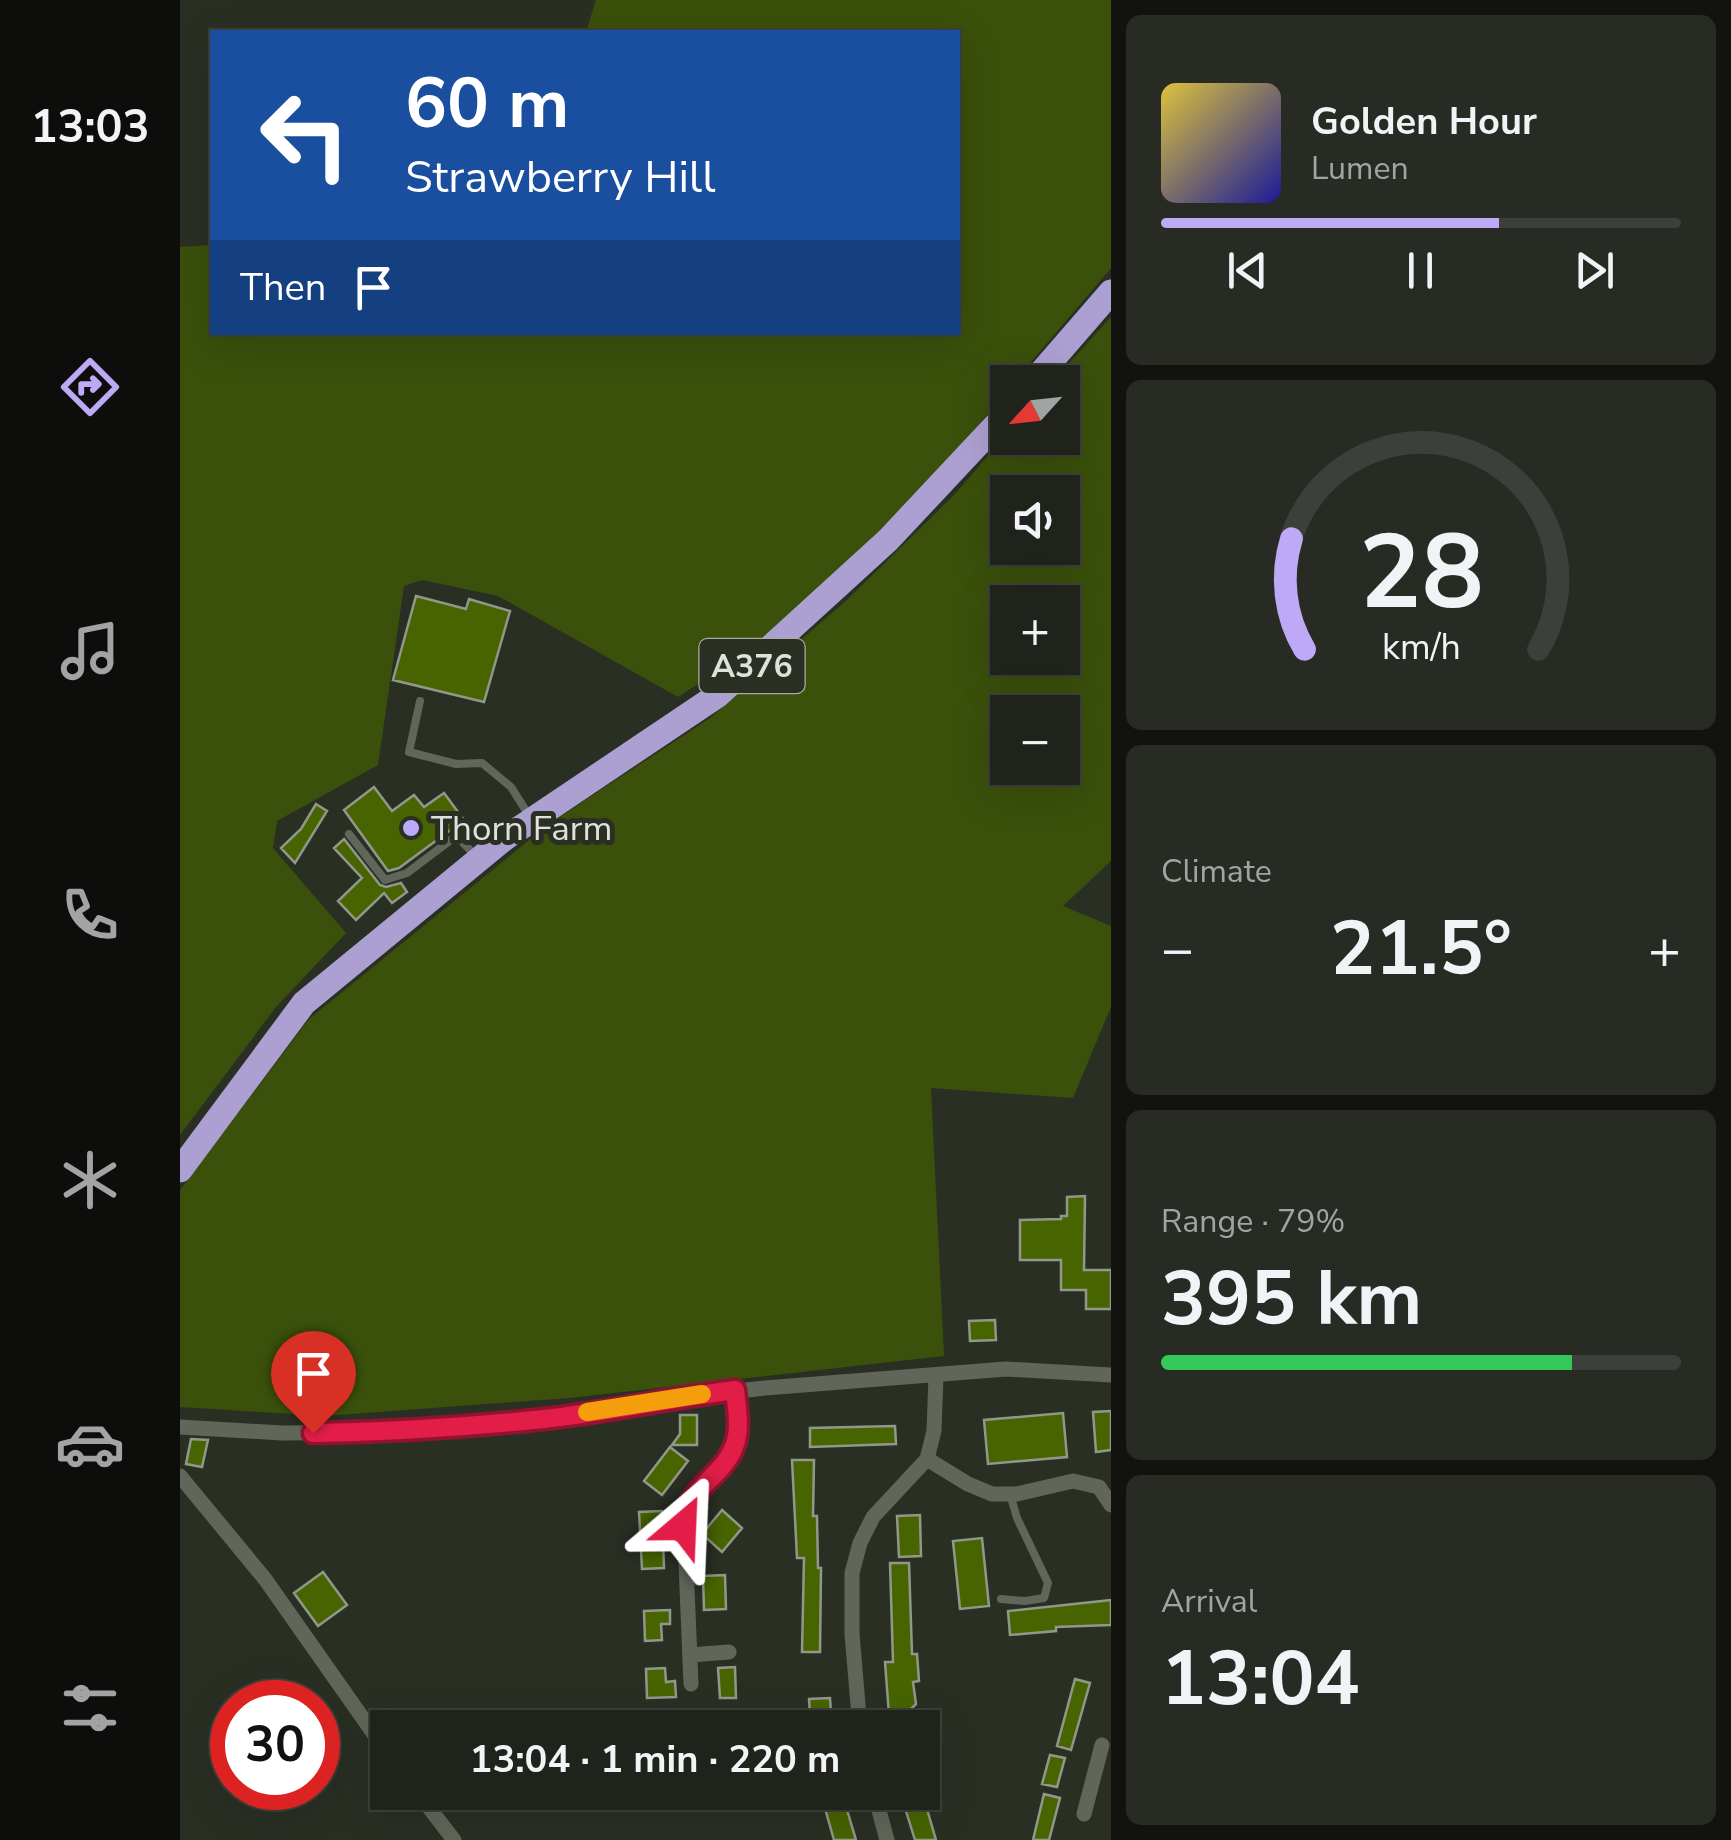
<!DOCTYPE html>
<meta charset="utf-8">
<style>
body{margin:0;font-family:"Nunito Sans",sans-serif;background:#282b24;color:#f1f3f6;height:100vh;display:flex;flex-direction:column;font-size:38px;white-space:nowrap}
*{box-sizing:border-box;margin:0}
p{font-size:32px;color:#a2a4a3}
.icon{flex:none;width:55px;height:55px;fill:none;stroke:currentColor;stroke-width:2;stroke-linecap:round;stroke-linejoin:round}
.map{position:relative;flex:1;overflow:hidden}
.side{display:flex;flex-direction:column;gap:15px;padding:15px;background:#12130f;width:620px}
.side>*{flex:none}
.hud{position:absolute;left:30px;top:30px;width:750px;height:305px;border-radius:0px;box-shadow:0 10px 40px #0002,0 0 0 2px #3d403a;background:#1a4fa0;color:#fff;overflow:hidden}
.needle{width:65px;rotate:243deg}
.controls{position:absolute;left:810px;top:365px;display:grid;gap:20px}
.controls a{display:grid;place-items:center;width:90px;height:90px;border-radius:0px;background:#20231b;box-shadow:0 10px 40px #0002,0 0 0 2px #3d403a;font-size:50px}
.speed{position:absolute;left:30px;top:1680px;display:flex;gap:20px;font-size:50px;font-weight:700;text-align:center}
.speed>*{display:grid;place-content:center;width:130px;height:130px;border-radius:50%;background:#20231b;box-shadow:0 10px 40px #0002,0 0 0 2px #3d403a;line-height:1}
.speed .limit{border:15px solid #d22;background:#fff;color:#111}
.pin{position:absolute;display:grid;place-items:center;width:85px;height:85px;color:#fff;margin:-102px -42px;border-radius:50% 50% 50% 0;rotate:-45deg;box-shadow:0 0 10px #0007}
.pin .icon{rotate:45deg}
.me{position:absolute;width:110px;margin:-55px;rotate:26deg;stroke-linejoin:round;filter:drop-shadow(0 0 8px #0008)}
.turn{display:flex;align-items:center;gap:35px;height:210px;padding:0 30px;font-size:45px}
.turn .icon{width:130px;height:130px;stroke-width:2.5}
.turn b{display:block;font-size:70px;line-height:85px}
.then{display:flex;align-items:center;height:95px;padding:0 30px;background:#0003;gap:20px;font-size:38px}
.big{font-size:75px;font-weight:700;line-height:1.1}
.side .tile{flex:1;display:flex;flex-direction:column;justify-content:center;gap:15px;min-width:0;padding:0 35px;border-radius:15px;background:#282b24}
.side .dial{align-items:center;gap:0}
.dial svg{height:260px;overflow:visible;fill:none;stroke:#3d403a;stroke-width:7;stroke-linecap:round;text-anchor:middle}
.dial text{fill:#f1f3f6;stroke:none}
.song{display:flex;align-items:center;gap:30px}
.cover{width:120px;height:120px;border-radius:15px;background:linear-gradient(135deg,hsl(50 70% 55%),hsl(240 70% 35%))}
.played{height:10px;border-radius:5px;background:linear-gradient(90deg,#bda9f5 65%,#3d403a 65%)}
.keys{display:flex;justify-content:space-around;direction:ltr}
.heat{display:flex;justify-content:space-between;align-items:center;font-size:55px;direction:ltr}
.charge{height:15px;border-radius:8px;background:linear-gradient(90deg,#34c759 79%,#3d403a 0)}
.trip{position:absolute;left:190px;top:1710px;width:570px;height:100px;border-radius:0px;background:#20231b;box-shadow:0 10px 40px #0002,0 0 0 2px #3d403a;font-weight:700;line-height:100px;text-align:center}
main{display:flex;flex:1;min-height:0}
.tabs{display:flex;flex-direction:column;width:180px;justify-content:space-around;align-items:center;background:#0d0e0b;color:#a2a4a3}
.tabs .icon{width:70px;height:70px}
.tabs .active{color:#bda9f5}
.tabs b{font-size:45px;color:#f1f3f6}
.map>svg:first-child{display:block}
.green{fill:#3a500b;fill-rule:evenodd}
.building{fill:#476400;stroke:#91978a;stroke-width:2.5}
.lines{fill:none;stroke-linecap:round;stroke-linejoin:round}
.service{stroke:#61665a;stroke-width:8}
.minor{stroke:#61665a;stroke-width:15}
.trunk{stroke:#aca0d2;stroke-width:25}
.route-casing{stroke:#92132f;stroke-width:25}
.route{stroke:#e11d48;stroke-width:18}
.slow{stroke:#f59e0b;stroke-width:18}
.poi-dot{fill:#bda9f5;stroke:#2a2f24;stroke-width:4}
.labels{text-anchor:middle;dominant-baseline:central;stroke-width:10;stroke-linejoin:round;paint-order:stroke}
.shield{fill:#2a2f24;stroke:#a9aca4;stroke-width:2.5}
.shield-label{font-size:32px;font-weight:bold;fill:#dfe2db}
.poi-label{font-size:35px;fill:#dfe2db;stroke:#2a2f24;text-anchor:start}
</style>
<main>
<nav class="tabs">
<b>13:03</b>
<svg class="icon active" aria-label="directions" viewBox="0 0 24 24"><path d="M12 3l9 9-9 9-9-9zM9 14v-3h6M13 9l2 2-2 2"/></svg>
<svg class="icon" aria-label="music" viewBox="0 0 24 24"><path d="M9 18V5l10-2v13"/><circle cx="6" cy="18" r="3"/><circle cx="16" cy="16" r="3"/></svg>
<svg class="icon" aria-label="phone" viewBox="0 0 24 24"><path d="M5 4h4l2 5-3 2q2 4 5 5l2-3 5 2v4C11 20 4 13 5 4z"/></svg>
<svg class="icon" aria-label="climate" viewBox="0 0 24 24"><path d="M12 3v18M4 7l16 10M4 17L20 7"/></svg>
<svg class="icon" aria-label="car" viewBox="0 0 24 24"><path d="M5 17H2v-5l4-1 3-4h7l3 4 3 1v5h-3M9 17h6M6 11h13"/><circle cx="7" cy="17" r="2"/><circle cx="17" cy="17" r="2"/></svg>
<svg class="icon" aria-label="filters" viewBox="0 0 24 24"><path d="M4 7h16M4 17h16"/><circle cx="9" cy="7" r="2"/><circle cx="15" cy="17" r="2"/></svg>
</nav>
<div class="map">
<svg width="931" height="1840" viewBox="0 0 931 1840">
<rect width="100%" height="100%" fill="#2a2f24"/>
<!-- green -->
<path class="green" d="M 416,0 L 931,0 L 931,268 L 834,382 L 828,382 L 827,390 L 747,488 L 569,651 L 498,697 L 318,596 L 242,580 L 224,586 L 198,765 L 97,821 L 93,848 L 166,933 L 96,1007 L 0,1135 L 0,247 L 32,245 L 32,332 L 778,332 L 778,32 L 406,32 Z
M 931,317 L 931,861 L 883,906 L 931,926 L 931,1007 L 893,1098 L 751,1088 L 764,1356 L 389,1398 L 144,1416 L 0,1407 L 0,1190 L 129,1019 L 369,824 L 530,718 L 668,599 L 773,496 L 827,434 L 828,438 L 882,438 L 882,382 L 872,382 ZM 828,492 L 882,492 L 882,548 L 828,548 ZM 828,602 L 882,602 L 882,658 L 828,658 ZM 828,712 L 882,712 L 882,768 L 828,768 Z"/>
<!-- building -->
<path class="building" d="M 236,596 L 286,609 L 289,599 L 330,611 L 304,702 L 213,680 Z
M 194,787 L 212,811 L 234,795 L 244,807 L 264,793 L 284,820 L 219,868 L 208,871 L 164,810 Z
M 136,804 L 147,811 L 115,863 L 101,848 L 121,829 Z
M 164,839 L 200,885 L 206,887 L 221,883 L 227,892 L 212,903 L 204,893 L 176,920 L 158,901 L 182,878 L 154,848 Z
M 905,1196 L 904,1270 L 931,1270 L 931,1309 L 906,1309 L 906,1290 L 881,1290 L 881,1260 L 840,1260 L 840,1220 L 881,1219 L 881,1216 L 887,1216 L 887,1197 Z
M 815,1320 L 816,1340 L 790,1341 L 789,1321 Z
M 931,1411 L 931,1450 L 916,1452 L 913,1412 Z
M 883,1413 L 887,1457 L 808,1464 L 804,1420 Z
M 500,1415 L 517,1415 L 517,1445 L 492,1445 L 500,1434 Z
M 715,1426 L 716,1444 L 630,1447 L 630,1428 Z
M 11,1439 L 28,1440 L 22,1467 L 6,1464 Z
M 490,1447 L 508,1461 L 482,1495 L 464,1481 Z
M 612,1460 L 634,1460 L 633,1516 L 637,1516 L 638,1568 L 641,1568 L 640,1652 L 622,1652 L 624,1558 L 617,1558 Z
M 542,1510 L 562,1528 L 542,1552 L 522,1534 Z
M 482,1511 L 484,1568 L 462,1569 L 459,1512 Z
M 740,1515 L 741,1556 L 719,1557 L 717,1516 Z
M 802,1538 L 809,1606 L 780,1609 L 773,1541 Z
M 710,1563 L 729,1563 L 732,1654 L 737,1654 L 739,1681 L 733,1682 L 736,1704 L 730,1710 L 731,1728 L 710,1728 L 705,1662 L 713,1662 Z
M 143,1572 L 167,1605 L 138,1626 L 114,1593 Z
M 545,1575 L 546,1609 L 524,1610 L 523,1576 Z
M 931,1600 L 931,1625 L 876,1627 L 876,1631 L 830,1635 L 828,1611 Z
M 490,1610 L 490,1624 L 481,1624 L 482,1640 L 465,1641 L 464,1611 Z
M 555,1667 L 556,1698 L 540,1698 L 538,1668 Z
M 485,1668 L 486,1682 L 495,1681 L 496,1697 L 467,1698 L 466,1669 Z
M 895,1679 L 910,1683 L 891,1750 L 877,1746 Z
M 650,1698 L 652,1728 L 631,1728 L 629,1699 Z
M 870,1755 L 885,1758 L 877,1787 L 862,1784 Z
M 720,1792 L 742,1792 L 756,1840 L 735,1840 Z
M 662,1793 L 676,1840 L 654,1840 L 642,1798 Z
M 864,1794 L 880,1798 L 869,1840 L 853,1840 Z"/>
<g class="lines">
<!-- service -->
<path class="service" d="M 240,701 L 229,752 L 276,764 L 302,763 L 331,787 L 350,817
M 169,834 L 205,880 L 227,873 L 276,836 L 295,855
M 821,1599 L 845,1601 L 864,1598 L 868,1583 L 837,1518 L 830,1494"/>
<!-- minor -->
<path class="minor" d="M 0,1427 L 102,1433 L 225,1432 L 369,1419 L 483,1399 L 585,1388 L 826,1369 L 931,1375
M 747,1459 L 788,1484 L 812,1494 L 837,1494 L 893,1481 L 919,1487 L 931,1505
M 0,1476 L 85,1579 L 208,1754
M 510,1655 L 549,1652
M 511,1684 L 504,1516 C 512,1486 544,1474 554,1446 C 561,1429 557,1408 555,1390
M 680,1728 L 672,1634 L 672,1573 L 680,1543 L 693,1517 L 747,1459 L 754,1431 L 756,1376
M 237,1792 L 274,1840
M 694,1792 L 707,1840
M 904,1814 L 922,1745"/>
<!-- trunk -->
<path class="trunk" d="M 853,382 L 931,292
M 0,1170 L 124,1003 L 325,838 L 538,695 L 708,540 L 828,412"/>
</g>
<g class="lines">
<defs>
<path id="route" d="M 133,1433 C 210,1432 287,1427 364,1419 C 428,1412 491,1398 555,1390 C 557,1408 561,1430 554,1447 C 542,1478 505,1489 503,1526"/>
</defs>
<!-- route casing -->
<use href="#route" class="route-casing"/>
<!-- route -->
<use href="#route" class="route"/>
<!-- slow -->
<path class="slow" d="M 407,1412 L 522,1394"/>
</g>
<!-- markers -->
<circle class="poi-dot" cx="231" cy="828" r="10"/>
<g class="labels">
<!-- shield labels -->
<rect class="shield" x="519.5" y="639" width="105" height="54" rx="8"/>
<g class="shield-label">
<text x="572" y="666">A376</text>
</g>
<!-- poi labels -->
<g class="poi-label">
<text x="251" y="828">Thorn Farm</text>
</g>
</g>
</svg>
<div class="controls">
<a><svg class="needle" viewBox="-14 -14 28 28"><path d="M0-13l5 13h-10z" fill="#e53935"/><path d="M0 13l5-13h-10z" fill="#a2a4a3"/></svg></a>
<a><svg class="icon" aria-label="sound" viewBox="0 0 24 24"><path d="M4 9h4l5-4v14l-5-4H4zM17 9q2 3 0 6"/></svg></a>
<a>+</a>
<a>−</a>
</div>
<div class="speed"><div class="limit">30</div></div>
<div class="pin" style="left:133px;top:1433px;background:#d93025"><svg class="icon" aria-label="arrive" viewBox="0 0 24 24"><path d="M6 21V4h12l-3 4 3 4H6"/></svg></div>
<svg class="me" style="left:503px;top:1526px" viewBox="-20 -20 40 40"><path d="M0-17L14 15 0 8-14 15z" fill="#e11d48" stroke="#fff" stroke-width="4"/></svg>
<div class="trip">13:04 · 1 min · 220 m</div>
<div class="hud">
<div class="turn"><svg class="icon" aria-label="left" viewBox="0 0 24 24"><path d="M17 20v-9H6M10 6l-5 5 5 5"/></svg><div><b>60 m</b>Strawberry Hill</div></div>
<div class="then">Then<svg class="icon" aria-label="arrive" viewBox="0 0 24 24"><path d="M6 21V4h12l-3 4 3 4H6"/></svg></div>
</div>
</div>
<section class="side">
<div class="tile">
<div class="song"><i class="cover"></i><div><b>Golden Hour</b><p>Lumen</p></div></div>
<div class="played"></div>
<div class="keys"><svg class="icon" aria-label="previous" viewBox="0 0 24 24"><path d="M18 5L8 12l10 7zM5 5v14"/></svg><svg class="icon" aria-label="pause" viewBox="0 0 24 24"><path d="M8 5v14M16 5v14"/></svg><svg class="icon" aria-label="next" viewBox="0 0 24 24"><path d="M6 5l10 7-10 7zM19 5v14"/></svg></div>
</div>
<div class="tile dial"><svg viewBox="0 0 100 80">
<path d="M14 69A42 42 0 1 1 86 69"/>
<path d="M14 69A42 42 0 0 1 10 35" stroke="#bda9f5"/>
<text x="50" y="56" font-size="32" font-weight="700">28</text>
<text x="50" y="72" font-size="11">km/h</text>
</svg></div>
<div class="tile"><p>Climate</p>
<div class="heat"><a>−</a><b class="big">21.5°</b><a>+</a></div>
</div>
<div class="tile"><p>Range · 79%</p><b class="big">395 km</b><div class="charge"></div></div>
<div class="tile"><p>Arrival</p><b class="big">13:04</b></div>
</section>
</main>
